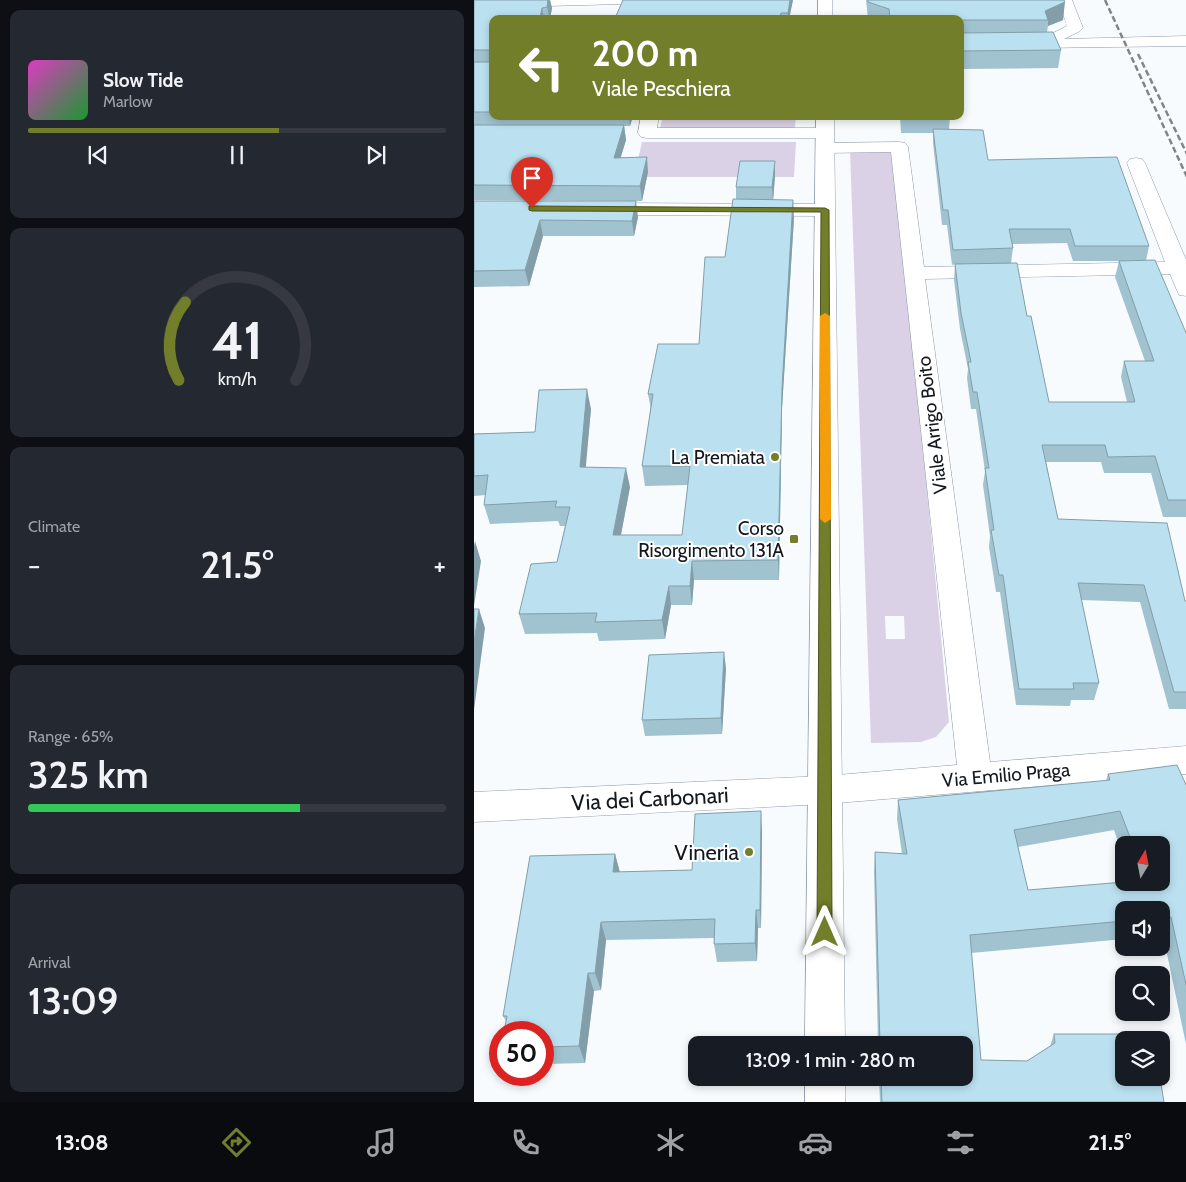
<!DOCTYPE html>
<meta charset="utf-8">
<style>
body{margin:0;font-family:Cabin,sans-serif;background:#242831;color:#f1f3f6;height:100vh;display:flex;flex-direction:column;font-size:19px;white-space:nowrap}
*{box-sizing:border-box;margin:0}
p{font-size:16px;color:#9ea1a6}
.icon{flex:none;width:28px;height:28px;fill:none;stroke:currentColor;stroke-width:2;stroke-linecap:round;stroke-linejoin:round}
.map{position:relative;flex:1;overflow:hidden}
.drawer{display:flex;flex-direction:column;gap:10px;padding:10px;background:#0d0f14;width:474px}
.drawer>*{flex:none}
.banner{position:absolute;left:15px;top:15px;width:475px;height:105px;border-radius:10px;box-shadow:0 2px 8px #0003;background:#737e2a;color:#fff;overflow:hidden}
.needle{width:32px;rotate:10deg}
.fabs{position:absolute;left:641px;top:836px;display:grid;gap:10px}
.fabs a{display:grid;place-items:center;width:55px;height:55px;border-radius:10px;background:#171b24;box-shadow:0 2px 8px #0003;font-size:25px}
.speed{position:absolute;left:15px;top:1021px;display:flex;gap:10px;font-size:25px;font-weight:700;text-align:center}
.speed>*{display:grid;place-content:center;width:65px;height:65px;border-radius:50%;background:#171b24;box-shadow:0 2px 8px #0003;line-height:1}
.speed .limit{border:8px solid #d22;background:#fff;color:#111}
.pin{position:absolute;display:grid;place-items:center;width:42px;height:42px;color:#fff;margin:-51px -21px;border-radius:50% 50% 50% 0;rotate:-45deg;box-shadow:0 0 5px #0007}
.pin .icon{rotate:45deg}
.me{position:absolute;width:55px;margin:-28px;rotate:0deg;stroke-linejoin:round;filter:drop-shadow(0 0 4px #0008)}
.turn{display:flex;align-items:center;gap:18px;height:105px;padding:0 20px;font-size:22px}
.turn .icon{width:65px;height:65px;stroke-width:2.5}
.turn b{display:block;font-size:35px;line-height:42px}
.big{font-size:38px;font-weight:600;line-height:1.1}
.drawer .card{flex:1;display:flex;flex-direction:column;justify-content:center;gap:8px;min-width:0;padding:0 18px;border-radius:10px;background:#242831}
.drawer .dial{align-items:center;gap:0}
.dial svg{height:130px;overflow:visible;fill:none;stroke:#363941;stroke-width:7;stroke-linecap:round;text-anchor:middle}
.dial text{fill:#f1f3f6;stroke:none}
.song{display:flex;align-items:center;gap:15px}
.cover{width:60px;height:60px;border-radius:8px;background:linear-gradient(135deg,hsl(310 70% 55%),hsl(130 70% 35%))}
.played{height:5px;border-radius:2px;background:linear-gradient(90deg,#737e2a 60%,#363941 60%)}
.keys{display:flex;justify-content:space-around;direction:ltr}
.heat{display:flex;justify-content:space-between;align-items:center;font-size:28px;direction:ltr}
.charge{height:8px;border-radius:4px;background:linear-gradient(90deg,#34c759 65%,#363941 0)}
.trip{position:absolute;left:214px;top:1036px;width:285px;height:50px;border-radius:10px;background:#171b24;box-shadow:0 2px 8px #0003;font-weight:600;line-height:50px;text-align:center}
.dock{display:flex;height:80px;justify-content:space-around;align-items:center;background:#090b0e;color:#9ea1a6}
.dock .icon{width:35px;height:35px}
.dock .on{color:#737e2a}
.dock b{font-size:22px;color:#f1f3f6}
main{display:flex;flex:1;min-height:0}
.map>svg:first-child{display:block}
.green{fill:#dbd1e7;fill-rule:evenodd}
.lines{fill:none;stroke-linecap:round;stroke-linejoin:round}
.minor-casing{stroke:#8c99a7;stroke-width:1}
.secondary-casing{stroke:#8c99a7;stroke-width:1}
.minor{fill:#fff;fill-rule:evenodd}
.secondary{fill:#fff;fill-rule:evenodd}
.rail{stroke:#818589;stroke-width:2.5;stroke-dasharray:6 3;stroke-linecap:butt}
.wall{fill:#a1c2cf;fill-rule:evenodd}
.shaded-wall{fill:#839ea9}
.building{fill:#bbe1f1;stroke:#839ea9;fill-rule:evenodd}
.route{fill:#737e2a;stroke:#4b521b}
.slow{fill:#f59e0b}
.poi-dot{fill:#737e2a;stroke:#fff;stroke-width:2}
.labels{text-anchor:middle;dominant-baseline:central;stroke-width:4;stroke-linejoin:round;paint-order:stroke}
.street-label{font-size:19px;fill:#13181d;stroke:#fff}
.poi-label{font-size:19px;fill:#13181d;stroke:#fff;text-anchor:end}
.near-street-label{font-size:22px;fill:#13181d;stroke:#fff}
.near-poi-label{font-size:22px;fill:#13181d;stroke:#fff;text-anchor:end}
</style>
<main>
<section class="drawer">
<div class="card">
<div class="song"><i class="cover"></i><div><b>Slow Tide</b><p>Marlow</p></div></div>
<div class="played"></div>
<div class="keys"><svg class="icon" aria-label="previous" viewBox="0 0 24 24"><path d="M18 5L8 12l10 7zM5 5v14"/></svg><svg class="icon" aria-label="pause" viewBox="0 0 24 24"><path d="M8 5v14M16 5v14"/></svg><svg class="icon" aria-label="next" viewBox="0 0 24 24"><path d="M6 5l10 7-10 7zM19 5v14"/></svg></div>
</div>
<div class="card dial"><svg viewBox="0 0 100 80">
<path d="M14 69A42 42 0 1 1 86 69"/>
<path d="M14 69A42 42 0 0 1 18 21" stroke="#737e2a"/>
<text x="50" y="56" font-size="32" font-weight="700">41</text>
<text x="50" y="72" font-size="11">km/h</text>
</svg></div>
<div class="card"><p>Climate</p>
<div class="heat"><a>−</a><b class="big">21.5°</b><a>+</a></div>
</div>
<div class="card"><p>Range · 65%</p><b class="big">325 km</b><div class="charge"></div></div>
<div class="card"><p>Arrival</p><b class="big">13:09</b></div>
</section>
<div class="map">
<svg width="713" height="1102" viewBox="0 0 713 1102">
<rect width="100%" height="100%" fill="#f8fbfe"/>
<!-- green -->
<path class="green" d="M 189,116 L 322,116 L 321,128 L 186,128 Z
M 168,142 L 322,142 L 320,177 L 160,177 Z
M 376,151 L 410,151 L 421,154 L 475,722 L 462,737 L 447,742 L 397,743 ZM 411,616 L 430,616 L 431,639 L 412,639 Z"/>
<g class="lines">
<defs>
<path id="minor" d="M 0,0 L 155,0 L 153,3 L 148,4 L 0,8 Z
M 584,0 L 598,0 L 609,28 L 606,31 L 590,39 L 713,36 L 713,46 L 486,49 L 486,39 L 574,39 L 577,34 L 593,26 Z
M 167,116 L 185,116 L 183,128 L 351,128 L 357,129 L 360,133 L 357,137 L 351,138 L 173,138 L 167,137 L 164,133 Z
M 425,142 L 431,143 L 434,147 L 450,267 L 691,262 L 653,163 L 656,159 L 662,158 L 668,159 L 671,163 L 713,262 L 713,296 L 705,295 L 696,274 L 451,279 L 516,762 L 713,746 L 713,774 L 351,804 L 0,822 L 0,792 L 351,776 L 483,765 L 417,152 L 351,153 L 345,152 L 342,148 L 345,144 L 351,143 Z
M 125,203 L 351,204 L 358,206 L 361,210 L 358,214 L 351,216 L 125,215 L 118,213 L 115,209 L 118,205 Z"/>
<path id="secondary" d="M 344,0 L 358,0 L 358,19 L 344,19 Z
M 342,116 L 360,116 L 371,1045 L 331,1045 Z
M 331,1078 L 371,1078 L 371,1102 L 331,1102 Z"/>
</defs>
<!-- minor casing -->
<use href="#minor" class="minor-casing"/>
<!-- secondary casing -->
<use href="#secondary" class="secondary-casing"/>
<!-- minor -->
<use href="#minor" class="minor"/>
<!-- secondary -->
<use href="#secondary" class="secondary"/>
<!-- rail -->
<path class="rail" d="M 631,0 L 713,177
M 664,54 L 713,154"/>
</g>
<!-- wall -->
<path class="wall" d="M 0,0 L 76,0 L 78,8 L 76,19 L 19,19 L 19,116 L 159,116 L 156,126 L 150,126 L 152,140 L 147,157 L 174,172 L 168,201 L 0,200 Z
M 149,0 L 319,0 L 315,19 L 142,19 L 142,16 Z
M 392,0 L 590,0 L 589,20 L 574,26 L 573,32 L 587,50 L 584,68 L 486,69 L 486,19 L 394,19 Z
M 426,116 L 476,116 L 475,130 L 514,160 L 675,246 L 672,261 L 599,261 L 593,243 L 538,244 L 539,248 L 537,263 L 553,316 L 575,402 L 653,402 L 647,377 L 650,361 L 671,361 L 641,277 L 645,261 L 713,335 L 713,517 L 689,517 L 677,473 L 630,473 L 627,462 L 572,462 L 584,519 L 711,601 L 713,601 L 713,709 L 695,709 L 666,602 L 607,600 L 625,683 L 620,700 L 597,700 L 596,706 L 542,705 L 526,592 L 522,592 L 515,547 L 516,536 L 509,485 L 511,471 L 502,409 L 497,409 L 493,378 L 494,369 L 486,329 L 480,280 L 481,264 L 478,265 L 473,225 L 468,225 L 459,143 L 459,133 L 427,133 Z
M 301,175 L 299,200 L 320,218 L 308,408 L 305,580 L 220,580 L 218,605 L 197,605 L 191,639 L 125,641 L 123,633 L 51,634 L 45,614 L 83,562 L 91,526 L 86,526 L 84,521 L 16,524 L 10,505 L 12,495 L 0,496 L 0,434 L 61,432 L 117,409 L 111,467 L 156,487 L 147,535 L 208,535 L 214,485 L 171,486 L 168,466 L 177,410 L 174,394 L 225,344 L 251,257 L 262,199 L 262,187 Z
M 0,201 L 164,217 L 160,236 L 69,236 L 55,286 L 0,287 Z
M 252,668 L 248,734 L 171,736 L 168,720 Z
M 634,774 L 713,787 L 713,1049 L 689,935 L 688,935 L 688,910 L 650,910 L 650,939 L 497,953 L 507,1060 L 553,1061 L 576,1046 L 580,1034 L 690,1102 L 406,1102 L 405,1078 L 490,1078 L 490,1045 L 404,1045 L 400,871 L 401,852 L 428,854 L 423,819 L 424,800 L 632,781 ZM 640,830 L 650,859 L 650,845 L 688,845 L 688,882 L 554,890 L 544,847 Z
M 288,831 L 287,928 L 284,928 L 283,961 L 243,962 L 240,944 L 240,938 L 132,940 L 127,990 L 120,991 L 111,1063 L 73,1064 L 72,1069 L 69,1069 L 69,1032 L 32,1021 L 29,1016 L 141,854 L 146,872 L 218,870 Z"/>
<!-- shaded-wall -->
<path class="shaded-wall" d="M 74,0 L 76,0 L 78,8 L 76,19 L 73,7 Z
M 316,0 L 319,0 L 315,19 L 314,19 L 314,13 Z
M 591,2 L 589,20 L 574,26 L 574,20 L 571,11 Z
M 68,8 L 70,19 L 66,19 Z
M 155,116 L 159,116 L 156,126 Z
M 150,125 L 152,140 L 142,172 L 140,158 Z
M 173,157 L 174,172 L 168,201 L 166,186 Z
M 301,161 L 301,175 L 299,202 L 298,187 Z
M 319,200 L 320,218 L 308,408 L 305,580 L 304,560 L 308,389 Z
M 162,201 L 164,217 L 160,236 L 158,221 Z
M 66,220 L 69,236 L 55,286 L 51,270 Z
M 113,389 L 117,409 L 110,487 L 106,467 Z
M 152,468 L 156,487 L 143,555 L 139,535 Z
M 1,541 L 7,561 L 0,606 L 0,546 Z
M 218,561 L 220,580 L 218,605 L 216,586 Z
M 195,586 L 197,605 L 191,639 L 188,620 Z
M 5,609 L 11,628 L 0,710 L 0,642 Z
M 250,652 L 252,668 L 248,734 L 247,718 Z
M 287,811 L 288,831 L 287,928 L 286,910 Z
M 141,854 L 146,873 L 139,872 Z
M 282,910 L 284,928 L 283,961 L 281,943 Z
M 127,922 L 132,940 L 127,990 L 121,973 Z
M 114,973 L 120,991 L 111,1063 L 105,1046 Z
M 69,1055 L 73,1064 L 72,1069 L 69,1061 Z"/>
<!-- building -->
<path class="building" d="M 0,0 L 74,0 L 73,7 L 68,8 L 66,19 L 19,19 L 19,112 L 0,112 L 0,62 L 17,62 L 18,50 L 0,50 Z
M 149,0 L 316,0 L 314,13 L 307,13 L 306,18 L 296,18 L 296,19 L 144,19 L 145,16 L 142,16 Z
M 394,0 L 590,0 L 591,2 L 571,11 L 574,20 L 486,20 L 486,19 L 416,19 L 415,9 L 394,2 Z
M 486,32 L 487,33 L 579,32 L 587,50 L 486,51 Z
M 0,125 L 150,125 L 140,158 L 173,157 L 166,186 L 0,185 Z
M 459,129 L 509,130 L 514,160 L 643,157 L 675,246 L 601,246 L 596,229 L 535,229 L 539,248 L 479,250 L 474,210 L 469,210 Z
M 266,161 L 301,161 L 298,187 L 262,187 Z
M 259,199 L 319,200 L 308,389 L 304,560 L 218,561 L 216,586 L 195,586 L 188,620 L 121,622 L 123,613 L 45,614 L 57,564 L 83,562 L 96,507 L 81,507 L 83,501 L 10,505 L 14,475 L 0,476 L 0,434 L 61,432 L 65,390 L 113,389 L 106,467 L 152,468 L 139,535 L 208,535 L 216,466 L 168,466 L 179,394 L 174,394 L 184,344 L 225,344 L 231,257 L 251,257 Z
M 0,201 L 162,201 L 158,221 L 66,220 L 51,270 L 0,271 Z
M 681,260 L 713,335 L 713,500 L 694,500 L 681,456 L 634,457 L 631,445 L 568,445 L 584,519 L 693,523 L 711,601 L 713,601 L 713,692 L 700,692 L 670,585 L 604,583 L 625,683 L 599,683 L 600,689 L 545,689 L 529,575 L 525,575 L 517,530 L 520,530 L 511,468 L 515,468 L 503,392 L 499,392 L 494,362 L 497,362 L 487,313 L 481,264 L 543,263 L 553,316 L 557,316 L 575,402 L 661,402 L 650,361 L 680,361 L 645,261 Z
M 0,609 L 5,609 L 0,642 Z
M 250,652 L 247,718 L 168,720 L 175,655 Z
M 703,765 L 713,787 L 713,989 L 697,917 L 688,918 L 688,910 L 650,910 L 650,921 L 496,935 L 507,1060 L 553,1061 L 581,1043 L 580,1034 L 677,1034 L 678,1040 L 650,1040 L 650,1078 L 686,1078 L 690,1102 L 408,1102 L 407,1078 L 490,1078 L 490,1045 L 406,1045 L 401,852 L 433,854 L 424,800 L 636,780 L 634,774 ZM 646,811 L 659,845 L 688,845 L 688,882 L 650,882 L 554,890 L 540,830 Z
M 287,811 L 286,910 L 282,910 L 281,943 L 240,944 L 241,919 L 127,922 L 121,973 L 114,973 L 105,1046 L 69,1047 L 69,1032 L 30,1032 L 33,1016 L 29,1016 L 56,856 L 141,854 L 139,872 L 218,870 L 221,814 Z"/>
<!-- route -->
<path class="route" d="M 55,206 L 351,208 L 355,210 L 358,932 L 356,937 L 351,939 L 346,937 L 343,932 L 347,212 L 58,211 L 55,210 Z"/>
<!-- slow -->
<path class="slow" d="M 351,313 L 356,316 L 357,519 L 351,523 L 346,519 L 346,316 Z"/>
<!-- markers -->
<g class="poi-dot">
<circle cx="301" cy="457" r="5"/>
<rect x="315" y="534" width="10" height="10" rx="2.5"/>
<circle cx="275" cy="852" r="5"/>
</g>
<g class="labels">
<!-- street labels -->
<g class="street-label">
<text transform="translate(458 425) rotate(-97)">Viale Arrigo Boito</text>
<text transform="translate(532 775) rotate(-5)">Via Emilio Praga</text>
</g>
<!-- poi labels -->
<g class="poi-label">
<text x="291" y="457">La Premiata</text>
<text x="310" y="528">Corso<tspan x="310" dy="22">Risorgimento 131A</tspan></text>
</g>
<!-- near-street labels -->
<g class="near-street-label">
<text transform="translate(176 799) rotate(-3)">Via dei Carbonari</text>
</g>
<!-- near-poi labels -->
<g class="near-poi-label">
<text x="265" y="852">Vineria</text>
</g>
</g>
</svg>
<div class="fabs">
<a><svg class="needle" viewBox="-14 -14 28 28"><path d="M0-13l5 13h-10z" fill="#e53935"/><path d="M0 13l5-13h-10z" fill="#9ea1a6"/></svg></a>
<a><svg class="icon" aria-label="sound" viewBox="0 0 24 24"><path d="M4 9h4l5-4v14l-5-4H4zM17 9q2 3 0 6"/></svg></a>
<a><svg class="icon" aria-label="search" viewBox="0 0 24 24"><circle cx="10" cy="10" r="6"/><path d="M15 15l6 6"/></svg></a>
<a><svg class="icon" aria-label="layers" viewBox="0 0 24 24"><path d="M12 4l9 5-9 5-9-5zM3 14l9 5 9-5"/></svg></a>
</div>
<div class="speed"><div class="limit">50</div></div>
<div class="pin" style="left:58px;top:208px;background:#d93025"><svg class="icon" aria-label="arrive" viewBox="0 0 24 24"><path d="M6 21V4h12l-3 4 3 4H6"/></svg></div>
<svg class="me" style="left:351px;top:932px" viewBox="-20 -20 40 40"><path d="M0-17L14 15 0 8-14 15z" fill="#737e2a" stroke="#fff" stroke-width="4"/></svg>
<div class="trip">13:09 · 1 min · 280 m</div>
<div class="banner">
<div class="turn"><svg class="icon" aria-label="left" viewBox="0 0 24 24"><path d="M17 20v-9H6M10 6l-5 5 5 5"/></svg><div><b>200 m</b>Viale Peschiera</div></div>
</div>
</div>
</main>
<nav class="dock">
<b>13:08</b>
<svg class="icon on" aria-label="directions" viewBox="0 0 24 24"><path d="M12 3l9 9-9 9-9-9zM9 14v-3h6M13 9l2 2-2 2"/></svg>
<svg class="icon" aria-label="music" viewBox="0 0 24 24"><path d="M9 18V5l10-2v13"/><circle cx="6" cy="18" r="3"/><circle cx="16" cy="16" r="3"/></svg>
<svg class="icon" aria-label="phone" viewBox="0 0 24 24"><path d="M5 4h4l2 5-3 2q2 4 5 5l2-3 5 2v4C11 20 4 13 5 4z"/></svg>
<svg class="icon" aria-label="climate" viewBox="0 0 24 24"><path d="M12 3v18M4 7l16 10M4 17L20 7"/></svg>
<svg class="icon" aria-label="car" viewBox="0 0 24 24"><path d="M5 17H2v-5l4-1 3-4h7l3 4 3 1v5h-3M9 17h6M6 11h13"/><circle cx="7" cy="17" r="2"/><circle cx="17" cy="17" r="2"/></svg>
<svg class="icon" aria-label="filters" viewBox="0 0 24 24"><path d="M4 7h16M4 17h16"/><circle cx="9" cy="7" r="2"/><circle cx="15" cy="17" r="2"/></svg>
<b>21.5°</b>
</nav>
